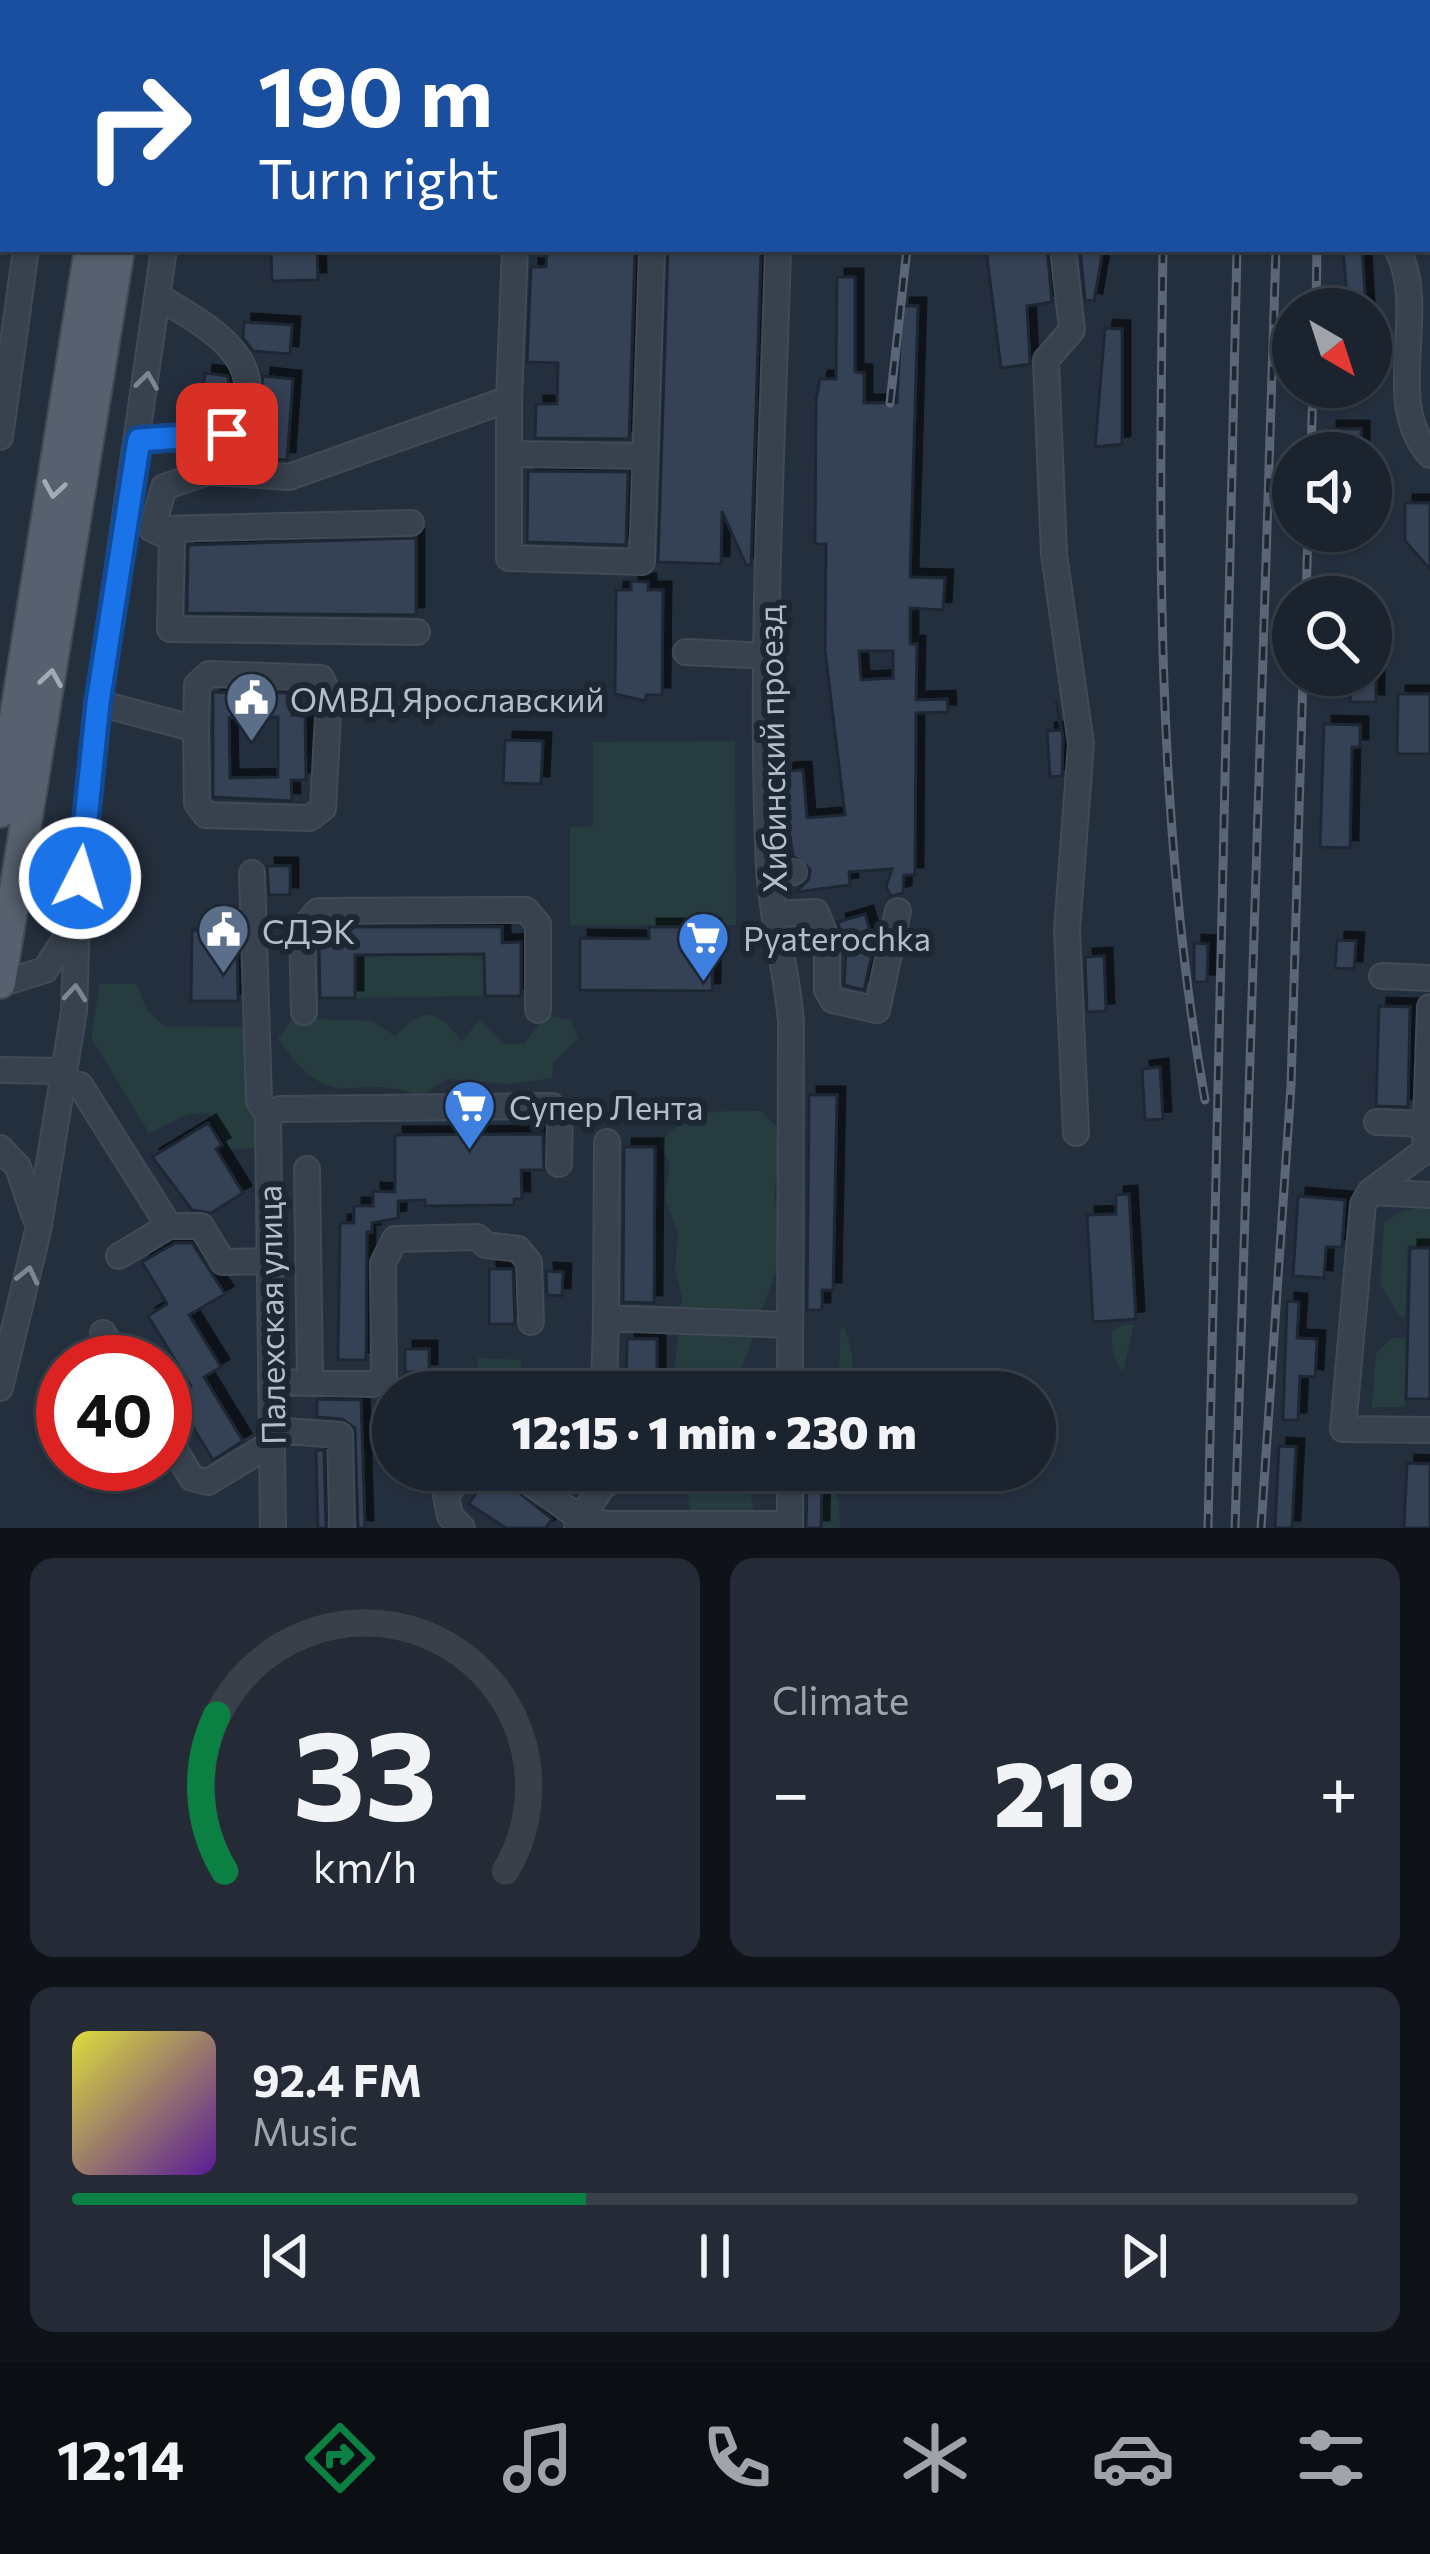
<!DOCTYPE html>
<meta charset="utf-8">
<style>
body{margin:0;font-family:Commissioner,sans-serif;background:#242b36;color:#f1f3f6;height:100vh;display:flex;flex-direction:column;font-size:45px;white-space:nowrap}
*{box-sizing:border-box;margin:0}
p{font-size:39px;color:#a0a4aa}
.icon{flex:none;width:66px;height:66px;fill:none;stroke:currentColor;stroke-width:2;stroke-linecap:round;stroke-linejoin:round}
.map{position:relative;height:1528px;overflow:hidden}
.details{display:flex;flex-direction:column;gap:30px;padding:30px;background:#0f1319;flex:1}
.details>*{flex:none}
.guide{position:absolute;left:0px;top:0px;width:1431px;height:252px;box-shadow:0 3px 9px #0004,0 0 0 3px #39404a;background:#1a4fa0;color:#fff;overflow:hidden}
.needle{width:78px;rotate:141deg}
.fabs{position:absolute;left:1272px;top:288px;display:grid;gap:24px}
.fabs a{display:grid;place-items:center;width:120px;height:120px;border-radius:50%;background:#1b232e;box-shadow:0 3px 9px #0004,0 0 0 3px #39404a;font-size:60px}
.speed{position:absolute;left:36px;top:1335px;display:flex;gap:24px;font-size:60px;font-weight:700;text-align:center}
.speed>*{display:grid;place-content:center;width:156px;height:156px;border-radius:50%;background:#1b232e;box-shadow:0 3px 9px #0004,0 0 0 3px #39404a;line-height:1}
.speed .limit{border:18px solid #d22;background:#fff;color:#111}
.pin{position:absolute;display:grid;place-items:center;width:102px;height:102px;color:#fff;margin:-51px;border-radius:24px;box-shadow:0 6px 18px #0006}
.me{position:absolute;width:132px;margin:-66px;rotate:5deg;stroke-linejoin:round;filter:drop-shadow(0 0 9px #0008)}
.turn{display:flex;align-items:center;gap:42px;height:252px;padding:0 60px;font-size:54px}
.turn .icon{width:156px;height:156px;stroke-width:2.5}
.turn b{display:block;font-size:84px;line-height:102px}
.big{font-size:90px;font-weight:800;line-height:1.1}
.details .tile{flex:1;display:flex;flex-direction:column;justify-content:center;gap:18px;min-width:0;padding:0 42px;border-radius:24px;background:#242b36}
.details .dial{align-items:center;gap:0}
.dial svg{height:312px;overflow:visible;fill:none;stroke:#39404a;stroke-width:7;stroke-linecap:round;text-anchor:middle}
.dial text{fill:#f1f3f6;stroke:none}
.song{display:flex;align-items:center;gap:36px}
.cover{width:144px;height:144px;border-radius:18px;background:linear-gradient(135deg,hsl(60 70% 55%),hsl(270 70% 35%))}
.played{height:12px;border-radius:6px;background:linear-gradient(90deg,#0b8043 40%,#39404a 40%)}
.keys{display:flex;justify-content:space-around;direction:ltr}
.heat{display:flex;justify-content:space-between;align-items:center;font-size:66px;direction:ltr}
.details .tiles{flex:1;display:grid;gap:30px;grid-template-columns:1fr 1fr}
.tile:last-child{grid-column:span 2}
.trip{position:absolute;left:372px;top:1371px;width:684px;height:120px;border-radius:60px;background:#1b232e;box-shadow:0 3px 9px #0004,0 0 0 3px #39404a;font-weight:800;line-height:120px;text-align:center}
.tabs{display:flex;height:192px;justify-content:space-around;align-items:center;background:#0b0e12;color:#a0a4aa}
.tabs .icon{width:84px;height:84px}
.tabs .active{color:#0b8043}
.tabs b{font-size:54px;color:#f1f3f6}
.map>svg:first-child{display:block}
.green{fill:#263c3f}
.building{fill:#364354;stroke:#1f2835;stroke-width:3;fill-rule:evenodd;filter:url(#shadow)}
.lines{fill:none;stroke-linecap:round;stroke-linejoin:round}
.minor-casing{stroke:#414a57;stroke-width:28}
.major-casing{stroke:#414a57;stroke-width:34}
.minor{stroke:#38414e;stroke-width:24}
.major{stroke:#56606e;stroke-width:30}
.rail-casing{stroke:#5a6575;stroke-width:9}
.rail{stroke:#1d2633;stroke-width:4.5;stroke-dasharray:14;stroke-linecap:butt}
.oneway{stroke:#7c8592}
.oneway2{stroke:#a1aab7}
.route-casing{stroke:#114b97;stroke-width:30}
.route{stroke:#1a73e8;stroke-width:21}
.labels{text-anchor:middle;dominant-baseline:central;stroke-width:12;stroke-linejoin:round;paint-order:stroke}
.poi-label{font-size:33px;fill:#b4bcc9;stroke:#1d2633;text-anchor:start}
.street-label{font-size:33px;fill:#b4bcc9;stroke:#1d2633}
</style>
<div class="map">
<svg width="1430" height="1528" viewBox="0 0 1430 1528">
<defs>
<filter id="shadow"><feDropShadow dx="8" dy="-8" stdDeviation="0" flood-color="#0009"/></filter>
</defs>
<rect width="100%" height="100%" fill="#242f3e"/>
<!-- green -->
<path class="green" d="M 735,741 L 736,925 L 570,926 L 570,827 L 593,826 L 593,742 Z
M 484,954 L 485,996 L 355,998 L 355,955 Z
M 100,984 L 136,984 L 148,1011 L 164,1026 L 250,1027 L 255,1148 L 229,1150 L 208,1113 L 189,1114 L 149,1133 L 91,1038 Z
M 429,1014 L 446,1022 L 462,1042 L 479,1020 L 503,1044 L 525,1043 L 546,1015 L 571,1020 L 578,1039 L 554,1062 L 552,1078 L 509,1084 L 448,1079 L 420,1096 C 354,1068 335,1122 278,1039 L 293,1018 L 373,1021 L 395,1036 L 412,1020 Z
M 762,1111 L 778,1129 L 782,1143 L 774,1194 L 783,1250 L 734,1392 L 672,1392 L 682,1298 L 675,1268 L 678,1235 L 665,1196 L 670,1164 L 659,1144 C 692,1106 714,1112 762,1111 Z
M 1430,1207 L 1430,1245 L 1408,1245 L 1405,1317 L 1400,1316 L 1380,1285 L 1384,1223 L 1403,1210 Z
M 1126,1324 L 1134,1325 L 1123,1371 C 1113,1361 1111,1346 1112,1331 Z
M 845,1327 L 853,1358 L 851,1392 L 839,1392 L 840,1329 Z
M 1392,1338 L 1406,1338 L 1405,1407 L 1372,1407 L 1376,1353 Z
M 478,1358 L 521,1360 L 520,1392 L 476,1392 Z
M 684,1470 L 746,1470 L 757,1528 L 693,1528 Z
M 806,1470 L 845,1470 L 833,1491 L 839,1500 L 840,1528 L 823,1528 L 824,1484 Z"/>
<!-- building -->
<path class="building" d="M 271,249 L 317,249 L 318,280 L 272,281 Z
M 547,249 L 635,249 L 629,439 L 535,438 L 536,404 L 557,404 L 558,363 L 527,362 L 531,267 L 546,267 Z
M 668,249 L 761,249 L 751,565 L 746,565 L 722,511 L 721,564 L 658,562 Z
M 986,249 L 1047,249 L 1052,302 L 1027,306 L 1030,364 L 1001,368 Z
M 1080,249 L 1103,249 L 1094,301 L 1085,300 Z
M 1343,249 L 1362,249 L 1366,309 L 1348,309 Z
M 837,277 L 855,277 L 855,372 L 864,373 L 864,403 L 897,403 L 902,306 L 918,306 L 910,577 L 945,578 L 943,610 L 910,608 L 910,644 L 917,644 L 916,700 L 947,699 L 948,712 L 916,713 L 915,875 L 904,875 L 903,893 L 891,896 L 886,887 L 892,869 L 849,872 L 850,885 L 796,892 L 809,879 L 810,869 L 793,856 L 783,795 L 786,771 L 803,770 L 807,818 L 845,815 L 825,650 L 826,544 L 815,544 L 816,401 L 820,379 L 836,379 ZM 859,651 L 893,651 L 893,678 L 861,680 Z
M 244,322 L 292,325 L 290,354 L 253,351 L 243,338 Z
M 1105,328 L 1122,329 L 1122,444 L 1095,447 Z
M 1371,348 L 1384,348 L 1385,371 L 1371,371 Z
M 205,373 L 228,376 L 230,397 L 222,412 L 201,409 Z
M 263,376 L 293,379 L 287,460 L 239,457 L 243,440 L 256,441 Z
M 1329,429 L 1361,429 L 1361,453 L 1329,453 Z
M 528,471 L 628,472 L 626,545 L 527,542 Z
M 1405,503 L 1430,503 L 1430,569 L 1405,541 Z
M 1329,531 L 1358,531 L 1358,549 L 1329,549 Z
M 416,538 L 416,615 L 187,613 L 188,545 Z
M 631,581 L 648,582 L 648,590 L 663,590 L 662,695 L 646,695 L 646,701 L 615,694 L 616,590 L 631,590 Z
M 1351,676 L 1376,677 L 1376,702 L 1350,702 Z
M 213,692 L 292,693 L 292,715 L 305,715 L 306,780 L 291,780 L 292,801 L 213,797 ZM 278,717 L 278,777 L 230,778 L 229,718 Z
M 1398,694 L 1430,694 L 1430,754 L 1397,754 Z
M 1056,701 L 1063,737 L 1062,776 L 1050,777 L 1047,731 L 1061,730 Z
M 1324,724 L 1360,725 L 1360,747 L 1352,747 L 1350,848 L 1320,847 Z
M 505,740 L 543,741 L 541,784 L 503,783 Z
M 267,866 L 290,866 L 290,895 L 269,895 Z
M 865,914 L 874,944 L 864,990 L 844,985 L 846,953 L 838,922 Z
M 334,927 L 502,927 L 502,943 L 521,942 L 521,996 L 485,996 L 484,954 L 355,955 L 355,998 L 320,998 L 319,945 L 334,945 Z
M 649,927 L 713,927 L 712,991 L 580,990 L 580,938 L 649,939 Z
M 192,930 L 237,931 L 238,1001 L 191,1001 Z
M 1337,940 L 1356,941 L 1354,969 L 1335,968 Z
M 1194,943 L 1208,944 L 1207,982 L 1194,982 Z
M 1104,956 L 1106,1011 L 1087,1012 L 1085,957 Z
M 1379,1006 L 1410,1007 L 1408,1107 L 1376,1106 Z
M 1160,1067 L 1163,1119 L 1145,1120 L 1142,1069 Z
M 809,1095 L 837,1095 L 833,1290 L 822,1290 L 822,1310 L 807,1310 Z
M 208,1123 L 222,1145 L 216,1149 L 243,1193 L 211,1213 L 192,1210 L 152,1157 Z
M 543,1134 L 544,1170 L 521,1170 L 522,1199 L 514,1199 L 514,1205 L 425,1206 L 425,1200 L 398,1201 L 398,1218 L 372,1223 L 372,1232 L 367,1232 L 366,1360 L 338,1360 L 340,1223 L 354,1223 L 354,1206 L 373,1206 L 373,1191 L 395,1192 L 395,1135 Z
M 624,1147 L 655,1147 L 654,1303 L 623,1302 Z
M 1129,1194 L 1136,1319 L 1093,1322 L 1087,1215 L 1116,1214 L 1116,1195 Z
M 1298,1196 L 1345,1200 L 1342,1247 L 1326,1247 L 1324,1278 L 1293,1276 Z
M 175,1243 L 192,1243 L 225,1294 L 189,1315 L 221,1367 L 204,1377 L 243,1441 L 213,1460 L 174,1396 L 191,1386 L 148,1316 L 167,1304 L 142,1262 Z
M 1410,1248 L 1430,1248 L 1430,1399 L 1406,1399 Z
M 489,1269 L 513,1269 L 515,1324 L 489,1324 Z
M 546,1271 L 563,1272 L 562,1296 L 547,1295 Z
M 1287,1301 L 1299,1302 L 1297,1338 L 1317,1339 L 1315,1377 L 1300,1376 L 1298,1420 L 1283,1420 Z
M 627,1339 L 657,1339 L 657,1392 L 626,1392 Z
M 405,1349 L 429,1349 L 429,1372 L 405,1372 Z
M 317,1399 L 361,1400 L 365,1528 L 358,1528 L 355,1428 L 342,1419 L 317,1417 Z
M 1279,1446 L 1296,1447 L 1292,1528 L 1275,1528 Z
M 316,1450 L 324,1450 L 326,1528 L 318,1528 Z
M 1407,1463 L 1430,1464 L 1430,1528 L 1404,1528 Z
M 491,1470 L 552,1519 L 546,1528 L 506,1528 L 469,1504 Z
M 807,1482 L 822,1482 L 821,1528 L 806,1528 Z"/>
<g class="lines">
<defs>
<path id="minor" d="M 252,0 L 252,3
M 322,0 L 322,3
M 410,0 L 410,3
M 1018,0 L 1019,3
M 1360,1 L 1371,0
M 35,3 L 35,0
M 186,3 L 186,0
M 224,3 L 224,0
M 789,3 L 789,0
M 1428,237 L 1430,236
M 778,249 C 772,455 760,663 769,869 C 772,920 787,970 791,1022 L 790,1392
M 1063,249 L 1072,330 L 1046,360 L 1054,554 L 1081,744 L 1067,930 L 1076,1133
M 1397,249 C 1430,309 1381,402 1430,455
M 509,399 L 515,249
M 0,437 L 26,249
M 139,439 L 227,434 C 233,424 244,411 246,400 C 258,350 194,319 159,297
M 509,454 L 645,456
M 158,529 L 411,523
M 417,632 L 170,629 L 172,538 L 152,529 L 164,487 L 208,472 L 289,477 L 509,399 L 509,558 L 642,562 L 652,249
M 686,652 L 768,656
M 98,703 L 196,729 L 197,803 L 206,815 L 310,818 L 323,808 L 329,696 L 321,678 L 209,674 L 197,685 L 196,729
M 252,873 L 259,1101 L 268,1115
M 770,875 L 794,872
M 774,914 L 816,912 L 827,940 L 827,990 L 833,1000 L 877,1010 L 898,911
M 1382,976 L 1430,978
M 0,984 L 45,970 L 73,927
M 304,1012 L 302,929 L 318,911 L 526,910 L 538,924 L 538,1010
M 0,1070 L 63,1071
M 61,1082 L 80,1085 L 169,1226 L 201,1226 L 223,1262 L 269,1261
M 1377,1122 L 1426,1124
M 607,1142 L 606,1318 L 790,1325
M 1430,1147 L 1370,1192 L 1363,1204 L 1343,1429 L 1430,1430
M 0,1148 L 18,1167 L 35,1217
M 1425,1151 L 1430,1007
M 307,1169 L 310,1383
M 1370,1192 L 1430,1195
M 119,1256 L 169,1226
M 103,1333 L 121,1362
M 271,1382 L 372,1384 L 384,1379 L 383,1263 L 395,1239 L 477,1237 L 486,1245 L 518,1249 L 529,1262 L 531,1322
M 0,1388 L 38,1231 L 74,1011 L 77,914 L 98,703 L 164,249
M 604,1392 L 606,1318
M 272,1430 L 340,1435 L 342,1528
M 165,1434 L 192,1478 L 208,1482 L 272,1443
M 512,1470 L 580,1518 L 577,1528
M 790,1470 L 790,1528
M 647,1479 L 628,1471 L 603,1486 L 580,1518 L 606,1524 L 790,1524
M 273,1528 L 268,1115 L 280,1109 L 552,1106 L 560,1115 L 559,1164
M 462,1528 L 450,1516 L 446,1496 L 464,1470"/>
<path id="major" d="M 110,3 L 110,0
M 140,3 L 140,0
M 0,812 L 90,249
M 0,983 L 119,249"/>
</defs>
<!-- minor casing -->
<use href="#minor" class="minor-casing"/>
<!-- major casing -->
<use href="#major" class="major-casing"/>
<!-- minor -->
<use href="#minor" class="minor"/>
<!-- major -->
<use href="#major" class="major"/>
<defs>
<path id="rail" d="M 1164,0 L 1164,3
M 1286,0 L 1286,3
M 1315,0 L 1315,3
M 1256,3 L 1256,0
M 1163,249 C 1159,533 1155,819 1205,1100
M 1316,309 L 1317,249
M 890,403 L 907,249
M 1311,453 L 1313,387
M 1306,597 L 1308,531
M 1208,1528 L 1237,249
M 1235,1528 L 1276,249
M 1261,1528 L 1291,1086 L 1303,675"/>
</defs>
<!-- rail casing -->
<use href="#rail" class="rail-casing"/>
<!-- rail -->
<use href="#rail" class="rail"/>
</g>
<!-- one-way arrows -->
<defs><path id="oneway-chevron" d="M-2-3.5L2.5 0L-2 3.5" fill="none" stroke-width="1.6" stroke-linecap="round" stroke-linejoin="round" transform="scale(3)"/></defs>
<g class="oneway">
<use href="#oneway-chevron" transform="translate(147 381) rotate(-82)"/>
<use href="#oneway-chevron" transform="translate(75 993) rotate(-85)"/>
<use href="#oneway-chevron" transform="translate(28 1275) rotate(-77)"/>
</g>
<g class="oneway2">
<use href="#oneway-chevron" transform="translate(54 489) rotate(99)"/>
<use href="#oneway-chevron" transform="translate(51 678) rotate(-81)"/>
</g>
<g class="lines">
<defs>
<path id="route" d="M 80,878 L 98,703 L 139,440 L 227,434"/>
</defs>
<!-- route casing -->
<use href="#route" class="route-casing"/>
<!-- route -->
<use href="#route" class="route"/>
</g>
<!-- icons -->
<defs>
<symbol id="civic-pin" viewBox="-11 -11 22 30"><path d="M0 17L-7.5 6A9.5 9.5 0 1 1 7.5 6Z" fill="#5c6f8a" stroke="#1d2633"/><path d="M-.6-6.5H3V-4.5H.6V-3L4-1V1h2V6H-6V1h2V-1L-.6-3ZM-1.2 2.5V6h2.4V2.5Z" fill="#fff"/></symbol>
<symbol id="supermarket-pin" viewBox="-11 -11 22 30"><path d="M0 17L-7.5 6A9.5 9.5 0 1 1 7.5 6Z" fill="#3f7fe0" stroke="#1d2633"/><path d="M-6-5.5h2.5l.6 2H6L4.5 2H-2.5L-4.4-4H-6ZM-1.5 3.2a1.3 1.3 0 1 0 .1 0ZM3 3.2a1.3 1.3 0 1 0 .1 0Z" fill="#fff"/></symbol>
</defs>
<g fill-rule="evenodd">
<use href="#civic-pin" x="222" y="668" width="59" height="81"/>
<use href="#civic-pin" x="194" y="900" width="59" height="81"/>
<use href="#supermarket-pin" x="674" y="908" width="59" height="81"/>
<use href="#supermarket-pin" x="440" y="1076" width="59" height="81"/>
</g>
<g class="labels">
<!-- poi labels -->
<g class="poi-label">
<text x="290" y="698">ОМВД Ярославский</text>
<text x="262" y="930">СДЭК</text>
<text x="743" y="937">Pyaterochka</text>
<text x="509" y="1106">Супер Лента</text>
</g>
<!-- street labels -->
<g class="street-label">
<text transform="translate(771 749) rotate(-91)">Хибинский проезд</text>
<text transform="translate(270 1315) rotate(-91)">Палехская улица</text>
</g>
</g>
</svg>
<div class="fabs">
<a><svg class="needle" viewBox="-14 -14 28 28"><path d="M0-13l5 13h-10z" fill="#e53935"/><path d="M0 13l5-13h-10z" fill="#a0a4aa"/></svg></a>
<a><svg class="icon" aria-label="sound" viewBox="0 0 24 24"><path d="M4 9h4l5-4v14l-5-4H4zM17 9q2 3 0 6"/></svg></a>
<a><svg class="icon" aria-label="search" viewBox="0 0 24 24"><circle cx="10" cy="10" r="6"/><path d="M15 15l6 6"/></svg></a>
</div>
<div class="speed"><div class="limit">40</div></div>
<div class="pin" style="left:227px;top:434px;background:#d93025"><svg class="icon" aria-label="arrive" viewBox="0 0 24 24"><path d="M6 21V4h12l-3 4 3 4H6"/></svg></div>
<svg class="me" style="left:80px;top:878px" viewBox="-20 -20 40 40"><circle r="17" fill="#1a73e8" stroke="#fff" stroke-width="3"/><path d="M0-11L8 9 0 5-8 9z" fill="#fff"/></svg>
<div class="trip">12:15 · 1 min · 230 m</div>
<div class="guide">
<div class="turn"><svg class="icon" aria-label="right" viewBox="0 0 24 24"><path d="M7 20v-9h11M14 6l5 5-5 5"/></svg><div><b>190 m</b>Turn right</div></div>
</div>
</div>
<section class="details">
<div class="tiles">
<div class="tile dial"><svg viewBox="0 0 100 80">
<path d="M14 69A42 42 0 1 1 86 69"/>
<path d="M14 69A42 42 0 0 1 12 29" stroke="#0b8043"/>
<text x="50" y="56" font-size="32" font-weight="700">33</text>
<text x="50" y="72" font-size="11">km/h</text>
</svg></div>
<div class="tile"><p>Climate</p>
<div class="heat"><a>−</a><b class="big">21°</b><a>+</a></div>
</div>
<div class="tile">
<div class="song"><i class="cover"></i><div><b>92.4 FM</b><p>Music</p></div></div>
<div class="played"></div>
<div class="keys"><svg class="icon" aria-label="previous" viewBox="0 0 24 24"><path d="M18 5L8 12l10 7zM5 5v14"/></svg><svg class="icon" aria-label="pause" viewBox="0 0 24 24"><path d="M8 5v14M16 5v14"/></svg><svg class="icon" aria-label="next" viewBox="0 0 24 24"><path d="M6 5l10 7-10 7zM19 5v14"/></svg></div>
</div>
</div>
</section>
<nav class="tabs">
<b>12:14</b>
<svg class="icon active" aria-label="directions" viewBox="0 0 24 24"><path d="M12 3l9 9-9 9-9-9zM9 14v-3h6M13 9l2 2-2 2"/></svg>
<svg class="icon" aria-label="music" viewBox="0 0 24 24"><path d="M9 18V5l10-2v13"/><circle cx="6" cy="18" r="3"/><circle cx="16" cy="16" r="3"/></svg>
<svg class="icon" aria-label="phone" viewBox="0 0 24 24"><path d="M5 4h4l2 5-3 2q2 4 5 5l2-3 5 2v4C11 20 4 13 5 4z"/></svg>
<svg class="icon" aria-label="climate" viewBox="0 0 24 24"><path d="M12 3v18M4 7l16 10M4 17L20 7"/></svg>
<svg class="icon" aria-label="car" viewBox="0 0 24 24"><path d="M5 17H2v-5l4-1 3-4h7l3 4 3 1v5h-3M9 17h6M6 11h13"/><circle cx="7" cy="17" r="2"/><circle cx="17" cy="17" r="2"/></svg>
<svg class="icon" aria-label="filters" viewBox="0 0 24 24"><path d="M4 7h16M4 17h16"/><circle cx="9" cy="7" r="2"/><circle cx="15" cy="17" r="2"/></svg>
</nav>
